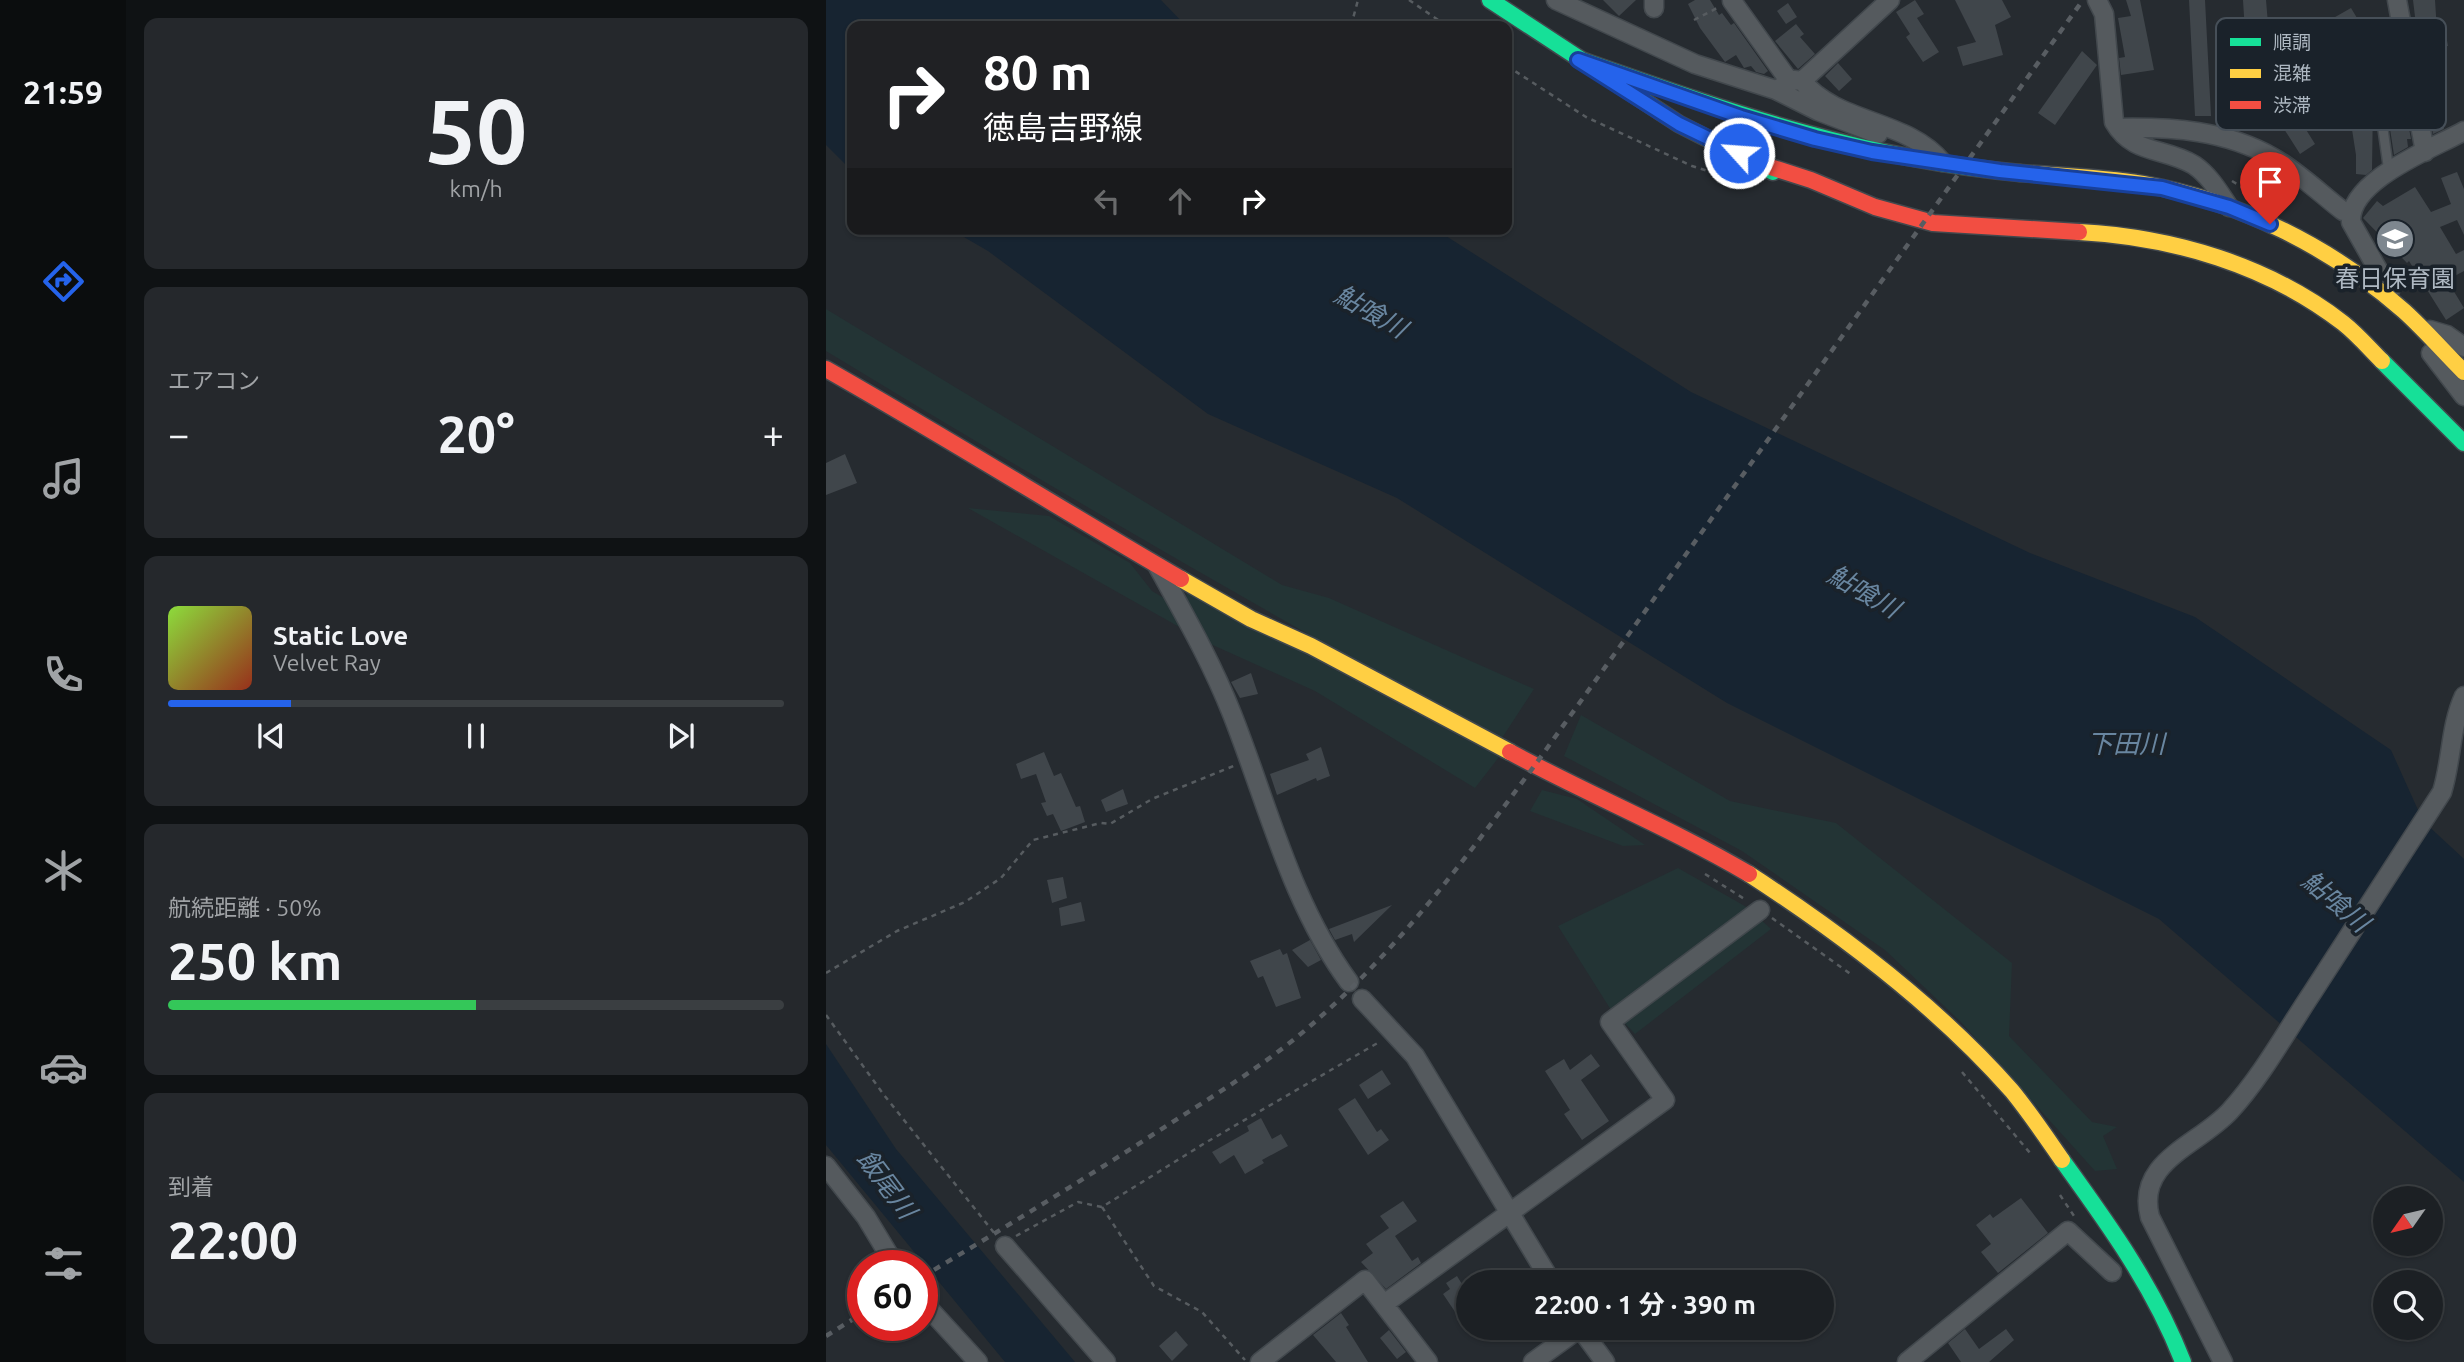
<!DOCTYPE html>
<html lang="ja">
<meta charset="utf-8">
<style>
body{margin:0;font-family:Ubuntu,"Noto Sans JP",sans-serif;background:#25282c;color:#f1f3f6;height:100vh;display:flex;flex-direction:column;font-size:26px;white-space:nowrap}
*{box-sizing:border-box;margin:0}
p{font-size:23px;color:#a0a3a6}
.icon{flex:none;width:38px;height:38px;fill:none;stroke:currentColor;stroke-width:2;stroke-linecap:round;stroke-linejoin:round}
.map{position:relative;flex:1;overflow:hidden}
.side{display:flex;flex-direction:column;gap:18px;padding:18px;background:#0f1214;width:700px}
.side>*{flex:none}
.hud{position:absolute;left:21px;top:21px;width:665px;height:214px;border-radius:14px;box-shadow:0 2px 5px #0004,0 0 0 2px #3a3e41;background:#202124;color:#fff;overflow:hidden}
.needle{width:46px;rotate:236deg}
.buttons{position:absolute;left:1547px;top:1186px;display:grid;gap:14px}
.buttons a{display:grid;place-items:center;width:70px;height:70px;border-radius:50%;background:#1c2024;box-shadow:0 2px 5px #0004,0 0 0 2px #3a3e41;font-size:35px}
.speed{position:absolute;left:21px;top:1250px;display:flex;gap:14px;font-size:35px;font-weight:700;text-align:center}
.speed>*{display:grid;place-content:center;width:91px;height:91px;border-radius:50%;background:#1c2024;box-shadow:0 2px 5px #0004,0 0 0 2px #3a3e41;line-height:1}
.speed .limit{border:10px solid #d22;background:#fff;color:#111}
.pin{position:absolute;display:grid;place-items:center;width:60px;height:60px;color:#fff;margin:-72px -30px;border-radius:50% 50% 50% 0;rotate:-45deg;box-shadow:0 0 7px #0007}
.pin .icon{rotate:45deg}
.me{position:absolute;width:77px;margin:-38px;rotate:296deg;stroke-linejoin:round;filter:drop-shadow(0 0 5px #0008)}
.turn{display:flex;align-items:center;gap:24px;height:147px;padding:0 21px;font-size:32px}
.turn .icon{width:91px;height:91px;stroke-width:2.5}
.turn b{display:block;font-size:49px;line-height:60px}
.lanes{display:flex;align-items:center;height:66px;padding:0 21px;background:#0003;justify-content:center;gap:35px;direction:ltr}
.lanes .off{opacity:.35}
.big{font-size:52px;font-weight:700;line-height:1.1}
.side .card{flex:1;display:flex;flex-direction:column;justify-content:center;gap:10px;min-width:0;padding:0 24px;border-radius:14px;background:#25282c}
.side .dial{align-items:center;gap:0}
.dial b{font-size:91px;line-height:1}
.song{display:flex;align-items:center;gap:21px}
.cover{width:84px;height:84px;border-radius:10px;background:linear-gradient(135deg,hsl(90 70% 55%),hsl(10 70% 35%))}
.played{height:7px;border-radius:4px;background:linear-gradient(90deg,#2563eb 20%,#3a3e41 20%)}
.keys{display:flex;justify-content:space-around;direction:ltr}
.heat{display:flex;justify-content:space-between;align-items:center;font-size:38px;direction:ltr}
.charge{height:10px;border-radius:5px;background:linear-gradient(90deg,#34c759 50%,#3a3e41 0)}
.trip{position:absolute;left:630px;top:1270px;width:378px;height:70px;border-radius:35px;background:#1c2024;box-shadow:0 2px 5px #0004,0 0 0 2px #3a3e41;font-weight:700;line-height:70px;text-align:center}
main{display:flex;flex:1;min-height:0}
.tabs{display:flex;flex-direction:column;width:126px;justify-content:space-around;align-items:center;background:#0b0d0e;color:#a0a3a6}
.tabs .icon{width:49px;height:49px}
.tabs .active{color:#2563eb}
.tabs b{font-size:32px;color:#f1f3f6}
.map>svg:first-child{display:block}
.green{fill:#233435}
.water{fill:#172431}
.building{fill:#40464b}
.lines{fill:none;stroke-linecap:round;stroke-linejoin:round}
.lane-casing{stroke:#42484d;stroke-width:12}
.street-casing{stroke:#42484d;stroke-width:21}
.fast-casing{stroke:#42484d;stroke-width:19}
.slow-casing{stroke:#42484d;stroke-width:19}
.jam-casing{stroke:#42484d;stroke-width:19}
.path{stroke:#575c60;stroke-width:2.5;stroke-dasharray:5 5;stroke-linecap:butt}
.lane{stroke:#555a5e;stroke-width:9}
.street{stroke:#555a5e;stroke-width:18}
.fast{stroke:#16e098;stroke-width:16}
.slow{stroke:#ffcf43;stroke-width:16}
.jam{stroke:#f24e42;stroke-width:16}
.rail{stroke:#585d62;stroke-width:4.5;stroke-dasharray:7 7;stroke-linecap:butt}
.route-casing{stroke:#184099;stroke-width:18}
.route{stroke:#2563eb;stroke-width:12}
.labels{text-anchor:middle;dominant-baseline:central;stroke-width:7;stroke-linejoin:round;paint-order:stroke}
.poi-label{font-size:24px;fill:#aeb8c2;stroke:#1a222a}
.water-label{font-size:26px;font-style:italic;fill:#6986a0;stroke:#1a222a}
.key{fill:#1a222a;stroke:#464f58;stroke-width:2}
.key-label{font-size:19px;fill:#aeb8c2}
</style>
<main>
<nav class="tabs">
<b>21:59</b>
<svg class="icon active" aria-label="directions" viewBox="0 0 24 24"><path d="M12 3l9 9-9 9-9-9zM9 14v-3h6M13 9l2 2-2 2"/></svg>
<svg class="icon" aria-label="music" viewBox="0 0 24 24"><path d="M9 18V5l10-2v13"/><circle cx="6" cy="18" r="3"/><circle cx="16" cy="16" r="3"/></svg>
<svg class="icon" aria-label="phone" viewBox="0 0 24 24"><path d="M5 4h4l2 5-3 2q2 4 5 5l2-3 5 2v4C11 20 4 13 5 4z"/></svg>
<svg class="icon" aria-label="climate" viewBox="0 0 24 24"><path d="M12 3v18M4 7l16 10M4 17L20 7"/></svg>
<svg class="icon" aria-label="car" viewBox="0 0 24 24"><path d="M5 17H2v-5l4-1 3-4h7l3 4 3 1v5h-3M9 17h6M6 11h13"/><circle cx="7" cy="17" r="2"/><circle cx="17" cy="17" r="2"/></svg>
<svg class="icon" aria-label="filters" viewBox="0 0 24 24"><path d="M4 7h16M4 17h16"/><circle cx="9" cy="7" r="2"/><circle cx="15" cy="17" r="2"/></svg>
</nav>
<section class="side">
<div class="card dial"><b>50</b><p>km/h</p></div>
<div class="card"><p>エアコン</p>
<div class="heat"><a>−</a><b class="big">20°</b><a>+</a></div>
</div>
<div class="card">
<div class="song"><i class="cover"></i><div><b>Static Love</b><p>Velvet Ray</p></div></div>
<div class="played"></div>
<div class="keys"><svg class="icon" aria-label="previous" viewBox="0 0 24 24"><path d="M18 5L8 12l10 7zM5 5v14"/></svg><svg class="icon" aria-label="pause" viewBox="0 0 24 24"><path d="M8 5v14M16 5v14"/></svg><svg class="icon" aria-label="next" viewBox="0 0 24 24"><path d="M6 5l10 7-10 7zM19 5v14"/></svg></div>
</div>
<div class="card"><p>航続距離 · 50%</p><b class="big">250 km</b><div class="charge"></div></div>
<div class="card"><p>到着</p><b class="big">22:00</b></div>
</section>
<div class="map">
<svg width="1638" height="1362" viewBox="0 0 1638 1362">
<rect width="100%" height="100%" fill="#262b30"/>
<!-- green -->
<path class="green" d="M 0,309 L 456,585 L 503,598 L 708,689 L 674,741 C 446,616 222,486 0,351 Z
M 142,508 L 223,516 L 304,563 L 326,591 L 358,610 L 361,591 L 673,757 L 649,788 L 489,691 L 380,642 Z
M 755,715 L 904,801 L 1010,823 L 1186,963 L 1183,1036 L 1266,1122 L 1291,1127 L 1277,1136 L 1291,1169 L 1269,1171 L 1135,1022 L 1059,950 L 916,851 L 738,756 Z
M 716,790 L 751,799 L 819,845 L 797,846 L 704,811 Z
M 852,868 L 924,909 L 785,1010 L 732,926 Z
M 933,918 L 945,929 L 809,1034 L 796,1020 Z"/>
<!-- water -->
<path class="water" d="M 0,0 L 335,0 L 360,26 L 26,26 L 26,171 L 0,145 Z
M 124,229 L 609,229 L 865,392 L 1204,553 L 1369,617 L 1565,750 L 1597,821 L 1638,859 L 1638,1182 L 1333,919 L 901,703 L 571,498 L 382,414 L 162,251 Z
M 0,1044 L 70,1149 L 249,1362 L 179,1362 L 0,1145 Z"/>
<!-- building -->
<path class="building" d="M 777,0 L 810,0 L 793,16 Z
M 869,0 L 884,0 L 893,15 L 896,13 L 905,25 L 908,23 L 942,71 L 938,74 L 930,72 L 925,66 L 918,68 L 910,55 L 899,62 L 874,28 L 862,4 Z
M 1089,0 L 1098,14 L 1091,18 L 1113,52 L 1097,62 L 1080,37 L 1084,34 L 1070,12 Z
M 1129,0 L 1176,0 L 1185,17 L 1169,25 L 1177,55 L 1137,66 L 1131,47 L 1150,42 Z
M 1300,0 L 1314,0 L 1328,70 L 1295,75 L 1293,58 L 1299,57 L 1292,18 L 1305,16 Z
M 1363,0 L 1379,0 L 1385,116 L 1369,116 Z
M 1417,0 L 1440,0 L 1444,48 L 1420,48 Z
M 1587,0 L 1609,0 L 1611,31 L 1619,30 L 1622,46 L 1593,50 Z
M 962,3 L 971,17 L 960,24 L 951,11 Z
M 1525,8 L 1537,28 L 1493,53 L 1481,33 Z
M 970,24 L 978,34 L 974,37 L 989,54 L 972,69 L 949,41 Z
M 1256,51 L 1271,65 L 1229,125 L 1212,113 Z
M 1012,63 L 1026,79 L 1013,91 L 999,76 Z
M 1441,67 L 1489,144 L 1474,154 L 1425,77 Z
M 1575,86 L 1585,139 L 1581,139 L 1582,147 L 1568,155 L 1558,89 Z
M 1547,101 L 1546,170 L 1540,175 L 1530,174 L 1530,155 L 1522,104 Z
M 1613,104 L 1618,129 L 1607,134 L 1602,106 Z
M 1631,172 L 1638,189 L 1638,235 L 1631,220 L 1614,227 L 1630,254 L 1638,250 L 1638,271 L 1621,280 L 1638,308 L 1620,320 L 1583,261 L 1581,263 L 1537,218 L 1551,201 L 1557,206 L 1589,187 L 1605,212 L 1625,204 L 1615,178 Z
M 19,454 L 31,483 L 0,495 L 0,463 Z
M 425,673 L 432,694 L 414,698 L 405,682 Z
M 495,747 L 504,776 L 491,781 L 490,778 L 451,795 L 444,774 L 483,760 L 480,754 Z
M 218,752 L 228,776 L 235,773 L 250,807 L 254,806 L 259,822 L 235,831 L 227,814 L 221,816 L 215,803 L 220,802 L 210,774 L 195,779 L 190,764 Z
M 297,789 L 302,804 L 280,812 L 275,800 Z
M 237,877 L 241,898 L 226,903 L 221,880 Z
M 255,902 L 259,921 L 235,926 L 233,908 Z
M 566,905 L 528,942 L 526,934 L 509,940 L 503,929 Z
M 484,940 L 495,960 L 482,967 L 466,950 Z
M 454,949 L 457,955 L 461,953 L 475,998 L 450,1007 L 437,976 L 432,978 L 424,961 Z
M 765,1054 L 774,1066 L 755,1080 L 783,1121 L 756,1140 L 738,1114 L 744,1110 L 719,1071 L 738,1059 L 744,1070 Z
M 556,1070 L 565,1084 L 542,1099 L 533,1085 Z
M 529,1098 L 551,1132 L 555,1129 L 563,1140 L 542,1155 L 512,1109 Z
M 435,1118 L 446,1139 L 455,1134 L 462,1146 L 436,1160 L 438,1163 L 419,1174 L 408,1155 L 394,1164 L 386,1152 L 423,1131 L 421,1126 Z
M 1195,1198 L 1222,1233 L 1172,1273 L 1155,1252 L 1165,1244 L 1150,1225 L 1164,1214 L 1167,1218 Z
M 577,1201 L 591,1221 L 569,1236 L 586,1261 L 592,1257 L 595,1263 L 560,1289 L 535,1262 L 547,1253 L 540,1244 L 563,1228 L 554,1216 Z
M 631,1276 L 642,1294 L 642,1331 L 617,1294 L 624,1289 L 620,1283 Z
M 515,1313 L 523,1325 L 520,1327 L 542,1362 L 510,1362 L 487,1335 Z
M 1139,1329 L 1153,1349 L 1180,1329 L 1188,1340 L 1163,1362 L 1135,1362 L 1122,1343 Z
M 563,1330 L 580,1352 L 571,1359 L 554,1338 Z
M 350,1331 L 362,1345 L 346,1361 L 333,1346 Z"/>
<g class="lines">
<defs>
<path id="lane" d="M 1555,115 L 1563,172"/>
<path id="street" d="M 730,0 L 869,64 L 950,90 L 968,80 L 976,81 L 1064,0
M 1271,0 L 1278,14 L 1288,122 C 1307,155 1338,147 1368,165 C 1384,176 1393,192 1403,207
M 1571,0 L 1599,152
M 906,1 L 964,82
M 828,8 L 828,0
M 976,81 C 1011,124 1081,119 1116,162
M 950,90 L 992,111 L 1052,134
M 1292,128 C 1347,127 1399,130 1448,158 C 1472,172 1495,194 1517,211
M 1564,291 L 1525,222 C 1523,180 1606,149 1638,131
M 1604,330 L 1621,335 L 1638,347
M 1605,353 L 1638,396
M 332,567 C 359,616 386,663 406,714 C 442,805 465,903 523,982
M 536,999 L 589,1056 L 726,1283
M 0,1166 L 40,1217 L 69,1265
M 179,1246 L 280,1362
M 96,1301 L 152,1362
M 558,1304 L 839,1100 L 784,1022 L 934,910
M 754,1328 L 779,1362
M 434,1362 L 539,1280 L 602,1362
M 707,1362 L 754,1328
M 1081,1362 L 1242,1231 L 1286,1272
M 1397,1362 L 1324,1217 C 1309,1161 1373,1145 1404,1111 C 1436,1076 1460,1032 1486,993 C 1529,926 1572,859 1616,792 C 1626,760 1624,727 1638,696"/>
<path id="fast" d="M 664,0 L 853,124 L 947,172
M 752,59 C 901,111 1035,159 1194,173
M 1556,361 L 1638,443
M 1236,1160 C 1283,1225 1328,1287 1357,1362"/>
<path id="slow" d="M 1194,173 C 1235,176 1276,177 1317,184 C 1413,201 1505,247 1578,311 C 1599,330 1618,352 1638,372
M 1253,232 C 1347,237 1442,265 1517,323 C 1531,334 1543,348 1556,361
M 355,579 L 425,619 L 485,646 L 684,752
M 923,874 C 1017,935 1112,1007 1186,1091 C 1204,1113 1220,1137 1236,1160"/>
<path id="jam" d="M 932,163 L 985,180 L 1049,207 L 1107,223 L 1253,232
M 0,369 C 120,437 236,510 355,579
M 684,752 C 763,795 845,828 923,874"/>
</defs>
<!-- lane casing -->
<use href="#lane" class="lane-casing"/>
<!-- street casing -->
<use href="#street" class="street-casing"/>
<!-- fast casing -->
<use href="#fast" class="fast-casing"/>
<!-- slow casing -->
<use href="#slow" class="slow-casing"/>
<!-- jam casing -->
<use href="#jam" class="jam-casing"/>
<!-- path -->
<path class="path" d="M 583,0 L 621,26
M 868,20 L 893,7
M 525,26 L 532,0
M 681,66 L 760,117 L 866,166 L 917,182
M 1406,181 L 1421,190
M 879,874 L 920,900
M 946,918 L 1026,975
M 0,973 L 71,931 L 139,902 L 175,878 L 207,840 L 275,823 L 284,824 L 326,799 L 410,765
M 0,1015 L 58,1095 L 169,1234
M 1136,1072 L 1204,1153
M 1234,1195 L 1248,1216
M 276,1207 L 328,1286 L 376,1312 L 419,1360
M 190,1236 L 252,1202 L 276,1207 L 379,1143 L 555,1041"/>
<!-- lane -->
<use href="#lane" class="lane"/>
<!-- street -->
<use href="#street" class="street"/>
<!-- fast -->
<use href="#fast" class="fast"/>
<!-- slow -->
<use href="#slow" class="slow"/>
<!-- jam -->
<use href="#jam" class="jam"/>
<!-- rail -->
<path class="rail" d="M 96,1277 C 180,1227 263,1176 345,1123 C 395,1091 448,1059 492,1019 C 577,944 642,855 709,765 L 1257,0
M 0,1336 L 37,1313"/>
</g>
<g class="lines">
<defs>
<path id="route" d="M 913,153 L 853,124 L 752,60 L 915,117 L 989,139 L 1046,152 L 1174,171 L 1336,188 L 1403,207 L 1444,224"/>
</defs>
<!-- route casing -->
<use href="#route" class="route-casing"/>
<!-- route -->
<use href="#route" class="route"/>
</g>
<!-- icons -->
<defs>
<symbol id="school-disc" viewBox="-11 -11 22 22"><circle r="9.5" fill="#7e878f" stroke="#1a222a"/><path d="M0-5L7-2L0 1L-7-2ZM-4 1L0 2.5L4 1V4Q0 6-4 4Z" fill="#fff"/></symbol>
</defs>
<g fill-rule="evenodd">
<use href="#school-disc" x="1547" y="217" width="44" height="44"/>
</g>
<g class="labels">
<!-- poi labels -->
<g class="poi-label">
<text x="1569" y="278">春日保育園</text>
</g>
<!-- water labels -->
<g class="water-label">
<text transform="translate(545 311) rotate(30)">鮎喰川</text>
<text transform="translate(1038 591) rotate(30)">鮎喰川</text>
<text x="1300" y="743">下田川</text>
<text transform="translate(1510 901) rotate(40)">鮎喰川</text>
<text transform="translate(61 1184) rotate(53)">飯尾川</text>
</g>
</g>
<!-- legend -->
<rect x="1390" y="18" width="230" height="112" rx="10" class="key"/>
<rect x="1404" y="38" width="31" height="8" fill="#16e098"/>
<rect x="1404" y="69" width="31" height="9" fill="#ffcf43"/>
<rect x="1404" y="101" width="31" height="8" fill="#f24e42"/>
<g class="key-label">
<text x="1447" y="49">順調</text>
<text x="1447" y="80">混雑</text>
<text x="1447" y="112">渋滞</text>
</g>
</svg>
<div class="buttons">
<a><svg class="needle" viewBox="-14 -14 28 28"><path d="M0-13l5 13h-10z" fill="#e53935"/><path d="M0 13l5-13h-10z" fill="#a0a3a6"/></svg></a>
<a><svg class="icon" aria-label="search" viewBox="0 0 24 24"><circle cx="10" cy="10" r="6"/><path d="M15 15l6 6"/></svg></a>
</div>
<div class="speed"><div class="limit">60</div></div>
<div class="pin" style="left:1444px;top:224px;background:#d93025"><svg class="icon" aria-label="arrive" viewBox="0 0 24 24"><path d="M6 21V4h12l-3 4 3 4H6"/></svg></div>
<svg class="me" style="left:913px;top:153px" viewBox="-20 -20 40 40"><circle r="17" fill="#2563eb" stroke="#fff" stroke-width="3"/><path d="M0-11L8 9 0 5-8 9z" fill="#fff"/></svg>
<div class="trip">22:00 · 1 分 · 390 m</div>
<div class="hud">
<div class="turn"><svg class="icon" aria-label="right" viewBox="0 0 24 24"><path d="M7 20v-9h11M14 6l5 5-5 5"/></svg><div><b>80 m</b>徳島吉野線</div></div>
<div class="lanes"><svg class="icon off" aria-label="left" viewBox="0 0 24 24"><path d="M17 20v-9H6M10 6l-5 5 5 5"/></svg><svg class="icon off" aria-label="ahead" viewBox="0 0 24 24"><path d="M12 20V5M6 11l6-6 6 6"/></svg><svg class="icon" aria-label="right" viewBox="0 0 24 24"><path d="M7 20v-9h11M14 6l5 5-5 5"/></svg></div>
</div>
</div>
</main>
